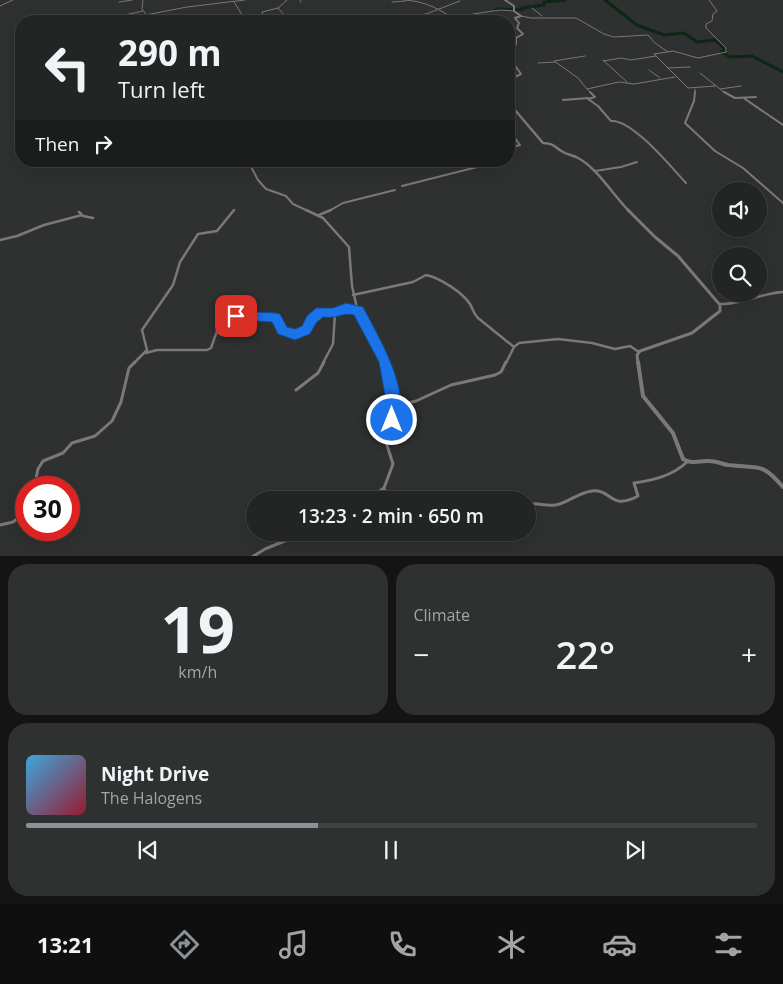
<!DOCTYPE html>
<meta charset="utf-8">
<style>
body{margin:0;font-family:"Open Sans",sans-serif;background:#2e3130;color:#f1f3f6;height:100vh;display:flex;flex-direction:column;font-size:19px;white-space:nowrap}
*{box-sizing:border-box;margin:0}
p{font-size:16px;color:#a2a5a6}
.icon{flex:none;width:28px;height:28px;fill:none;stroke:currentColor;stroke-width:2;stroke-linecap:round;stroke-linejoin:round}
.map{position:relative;height:556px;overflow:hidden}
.details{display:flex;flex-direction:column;gap:8px;padding:8px;background:#131413;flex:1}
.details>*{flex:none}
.top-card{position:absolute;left:15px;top:15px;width:500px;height:152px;border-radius:20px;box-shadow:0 5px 20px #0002,0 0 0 1px #3f4241;background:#222523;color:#f1f3f6;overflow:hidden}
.buttons{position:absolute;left:712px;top:182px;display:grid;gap:10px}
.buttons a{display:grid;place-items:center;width:55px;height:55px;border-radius:50%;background:#222523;box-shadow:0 5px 20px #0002,0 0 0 1px #3f4241;font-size:25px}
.speed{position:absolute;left:15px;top:476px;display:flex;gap:10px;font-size:25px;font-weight:700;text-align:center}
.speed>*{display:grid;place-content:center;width:65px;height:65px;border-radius:50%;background:#222523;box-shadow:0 5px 20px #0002,0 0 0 1px #3f4241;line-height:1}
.speed .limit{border:8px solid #d22;background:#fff;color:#111}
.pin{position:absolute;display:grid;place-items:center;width:42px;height:42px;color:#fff;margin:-21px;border-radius:10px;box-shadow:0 2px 8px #0006}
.me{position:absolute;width:55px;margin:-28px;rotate:0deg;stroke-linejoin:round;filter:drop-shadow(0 0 4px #0008)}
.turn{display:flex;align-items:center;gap:18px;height:105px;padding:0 20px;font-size:22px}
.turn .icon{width:65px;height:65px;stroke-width:2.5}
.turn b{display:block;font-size:35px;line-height:42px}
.then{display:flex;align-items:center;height:48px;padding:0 20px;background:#0003;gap:10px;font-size:19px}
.big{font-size:38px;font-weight:600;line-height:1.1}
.details .card{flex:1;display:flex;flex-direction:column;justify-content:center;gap:8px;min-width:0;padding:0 18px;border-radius:20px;background:#2e3130}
.details .dial{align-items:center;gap:0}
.dial b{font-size:65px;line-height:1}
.song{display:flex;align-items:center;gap:15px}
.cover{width:60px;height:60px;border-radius:8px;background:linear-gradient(135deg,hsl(200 70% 55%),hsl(350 70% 35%))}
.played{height:5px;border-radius:2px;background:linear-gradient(90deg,#8c9099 40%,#3f4241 40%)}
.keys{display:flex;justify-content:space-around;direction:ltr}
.heat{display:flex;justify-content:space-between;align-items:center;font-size:28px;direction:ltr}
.details .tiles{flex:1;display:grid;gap:8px;grid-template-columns:1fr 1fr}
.card:last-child{grid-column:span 2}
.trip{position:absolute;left:246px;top:491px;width:290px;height:50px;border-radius:25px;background:#222523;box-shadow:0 5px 20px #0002,0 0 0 1px #3f4241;font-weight:600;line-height:50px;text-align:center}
.dock{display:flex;height:80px;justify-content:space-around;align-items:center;background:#0e0f0e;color:#a2a5a6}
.dock .icon{width:35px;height:35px}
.dock .selected{color:#8c9099}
.dock b{font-size:22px;color:#f1f3f6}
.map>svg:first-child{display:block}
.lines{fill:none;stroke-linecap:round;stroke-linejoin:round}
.river{stroke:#0e2616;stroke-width:3}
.minor-far3{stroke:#7a7879;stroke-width:1}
.minor-far2{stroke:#7a7879;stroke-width:2}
.minor-far1{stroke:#7a7879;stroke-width:2.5}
.minor{stroke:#7a7879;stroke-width:3}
.tertiary-far3{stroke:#7a7879;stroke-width:2}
.tertiary-far2{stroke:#7a7879;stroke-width:2.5}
.tertiary-far1{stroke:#7a7879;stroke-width:3}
.tertiary{stroke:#7a7879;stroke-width:4}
.route{fill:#1a73e8;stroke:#114b97}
</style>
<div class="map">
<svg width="783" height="557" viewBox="0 0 783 557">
<rect width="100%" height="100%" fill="#2e312f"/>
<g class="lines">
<!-- river -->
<path class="river" d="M 605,0 L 637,25 L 664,35 L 684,33 L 697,42 L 715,40 L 726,50 L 721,52 L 730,57 L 752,56 L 783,72
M 496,9 L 522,10 L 522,8 L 544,5 L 544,2 L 565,0"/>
<!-- minor-far3 -->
<path class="minor-far3" d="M 143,0 L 142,9 L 146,14
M 300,0 L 301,2
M 404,0 C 425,1 440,9 457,21
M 119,2 L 132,0
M 234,2 L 246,21
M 392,2 L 405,1
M 0,6 L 13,0
M 278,8 L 287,18 L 297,21
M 532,8 L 542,16
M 426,14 L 430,21 L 453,18
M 473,14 L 500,10 L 515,11
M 120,16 L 143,11
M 521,16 L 531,18 L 576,18 L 604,34 L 614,37 L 648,35 L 655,43 L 668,52
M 123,21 L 140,17
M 142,21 L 140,16 L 187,7 L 245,0
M 269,21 L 269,19 L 263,16 L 262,12 L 278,8 L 287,0
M 397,21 L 399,21 L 397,19 L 426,14 L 460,1
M 654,54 L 673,51 L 698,58 L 726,52 L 726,48 L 706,28 L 706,24 L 712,21 L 713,14 L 717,11 L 709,0
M 654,54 L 688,88 L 715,86
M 585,56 L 554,61 L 578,78 L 587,89
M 603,60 L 627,82
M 603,61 L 621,58 L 631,60 L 656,56
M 538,63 L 555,62
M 668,68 L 690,67
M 649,70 L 660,78
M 700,73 L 720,89 L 741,86
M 721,90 L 726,93
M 591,93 L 587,89 L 619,82 L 634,84 L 675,77
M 695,93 L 695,89"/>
<!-- minor-far2 -->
<path class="minor-far2" d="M 590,92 L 595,97 L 588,99 L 598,106 L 611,121 C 632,119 671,167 686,183
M 695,92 L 694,101 L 685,123 L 715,151 L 743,168 L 783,203
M 724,92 L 735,98 L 756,97
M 745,99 L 783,125
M 563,100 L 588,98
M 509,130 L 520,145 L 509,148
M 509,153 L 511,158 L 509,160
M 248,161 L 258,180 L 266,189 L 286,196 L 293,204 L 308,211
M 595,171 L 621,167 L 637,162
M 402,186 L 501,161
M 329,211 L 343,203 L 395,190"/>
<!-- minor-far1 -->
<path class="minor-far1" d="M 306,210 L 323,218 L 349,247 L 352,286 L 357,308 L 385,363
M 79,212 L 83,216 L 93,218
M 319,215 L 331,210
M 0,240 L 17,236 L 44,225 L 82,215
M 353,295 L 413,282 L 426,275 C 440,278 462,292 470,304 C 473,309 473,313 478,318 L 514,347
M 720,304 C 742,305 761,293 783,292
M 146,353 L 157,350 L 207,350 L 211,348 L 217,331 L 230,326 L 237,315 L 276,318 L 282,330 L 295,334 L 306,330 L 311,320 L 319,312 L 334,313 L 346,307 L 358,311
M 134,363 L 147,350 L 142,330 L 173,285 L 180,262 L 198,234 L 217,231 L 234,210
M 323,363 L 333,344 L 335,313
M 506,363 L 514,347 L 519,343 L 558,339 L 592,343 L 615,349 L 630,346 L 639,352"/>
<!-- minor -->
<path class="minor" d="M 296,390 L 318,373 L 324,362
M 393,407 L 416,401 L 451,385 L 495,375 L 501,372 L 506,362
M 34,488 L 38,469 L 43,461 L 63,453 L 72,443 L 95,436 L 112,421 L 121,402 L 129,368 L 135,362
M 384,488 L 388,500
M 366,500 L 384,488 L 393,464 L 386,442 L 393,424 L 393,401 L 388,370 L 385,362
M 528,503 C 537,504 547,506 555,505 C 566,504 577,493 592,491 C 612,489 610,511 638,496 L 634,483 C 654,480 672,476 687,462
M 0,525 L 13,522 L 26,512
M 252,557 L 265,549 L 307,532"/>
<!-- tertiary-far3 -->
<path class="tertiary-far3" d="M 505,0 L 514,6 L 514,11 L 521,16 L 515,18 L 519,23 L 517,28 L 523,34 L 516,38 L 516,44 L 509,50
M 509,57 L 521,74 L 509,80"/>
<!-- tertiary-far2 -->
<path class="tertiary-far2" d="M 509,103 L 543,143 C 557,144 553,147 563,152 C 568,155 573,155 578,158 C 596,167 614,196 629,211"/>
<!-- tertiary-far1 -->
<path class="tertiary-far1" d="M 628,210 L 655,237 L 678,256 L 720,305 L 720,311 L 692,333 L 640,351 L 637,355 L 638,363"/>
<!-- tertiary -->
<path class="tertiary" d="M 638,362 L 643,396 L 673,433 L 683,459 C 692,465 700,460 709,461 C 716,461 722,464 728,465 C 758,469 761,461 783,487"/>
</g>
<!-- route -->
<path class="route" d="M 346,303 L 363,307 C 378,336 412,391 397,424 L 392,426 L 387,424 L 385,420 L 386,401 L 379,362 L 354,315 C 343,312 338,319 323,317 L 316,323 L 310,334 L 295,340 L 278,334 L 272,322 L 236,320 L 232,319 L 230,316 L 232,312 L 236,311 L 276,313 L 280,314 L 287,327 L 295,329 L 302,326 L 307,316 L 316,308 L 333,308 Z"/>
</svg>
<div class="buttons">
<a><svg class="icon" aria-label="sound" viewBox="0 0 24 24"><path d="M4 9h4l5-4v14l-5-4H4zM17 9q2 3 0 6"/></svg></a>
<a><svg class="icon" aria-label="search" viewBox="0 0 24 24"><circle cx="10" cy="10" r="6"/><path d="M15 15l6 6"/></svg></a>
</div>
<div class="speed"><div class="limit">30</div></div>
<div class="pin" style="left:236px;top:316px;background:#d93025"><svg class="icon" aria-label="arrive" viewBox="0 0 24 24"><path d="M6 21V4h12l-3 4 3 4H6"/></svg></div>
<svg class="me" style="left:392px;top:420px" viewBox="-20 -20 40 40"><circle r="17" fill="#1a73e8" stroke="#fff" stroke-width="3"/><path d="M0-11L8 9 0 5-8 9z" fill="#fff"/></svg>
<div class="trip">13:23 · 2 min · 650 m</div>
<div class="top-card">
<div class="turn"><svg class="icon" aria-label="left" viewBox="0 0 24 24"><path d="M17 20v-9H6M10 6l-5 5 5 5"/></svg><div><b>290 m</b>Turn left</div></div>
<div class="then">Then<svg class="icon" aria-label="right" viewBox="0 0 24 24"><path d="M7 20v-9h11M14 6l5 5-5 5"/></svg></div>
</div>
</div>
<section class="details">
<div class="tiles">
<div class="card dial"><b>19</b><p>km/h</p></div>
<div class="card"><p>Climate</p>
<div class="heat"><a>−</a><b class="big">22°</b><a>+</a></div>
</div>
<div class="card">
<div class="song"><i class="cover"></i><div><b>Night Drive</b><p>The Halogens</p></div></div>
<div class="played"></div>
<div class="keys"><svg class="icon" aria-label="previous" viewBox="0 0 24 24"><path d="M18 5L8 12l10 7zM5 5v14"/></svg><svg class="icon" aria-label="pause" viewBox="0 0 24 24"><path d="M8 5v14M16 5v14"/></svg><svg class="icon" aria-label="next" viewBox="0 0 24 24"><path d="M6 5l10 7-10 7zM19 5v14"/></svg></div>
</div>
</div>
</section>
<nav class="dock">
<b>13:21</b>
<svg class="icon selected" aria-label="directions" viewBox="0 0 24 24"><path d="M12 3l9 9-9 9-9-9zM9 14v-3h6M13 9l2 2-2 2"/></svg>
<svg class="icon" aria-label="music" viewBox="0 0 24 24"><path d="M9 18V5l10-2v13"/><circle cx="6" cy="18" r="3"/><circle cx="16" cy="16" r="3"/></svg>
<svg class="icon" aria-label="phone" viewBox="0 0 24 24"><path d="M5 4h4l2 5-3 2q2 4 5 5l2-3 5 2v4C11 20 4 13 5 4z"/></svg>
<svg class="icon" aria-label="climate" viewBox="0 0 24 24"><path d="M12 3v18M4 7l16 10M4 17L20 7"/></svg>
<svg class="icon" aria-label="car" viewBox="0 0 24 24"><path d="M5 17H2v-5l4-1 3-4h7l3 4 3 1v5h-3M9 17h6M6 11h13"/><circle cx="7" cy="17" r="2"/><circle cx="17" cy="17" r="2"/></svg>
<svg class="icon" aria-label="filters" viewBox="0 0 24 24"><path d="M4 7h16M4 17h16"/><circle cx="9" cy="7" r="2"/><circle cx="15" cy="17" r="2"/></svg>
</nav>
